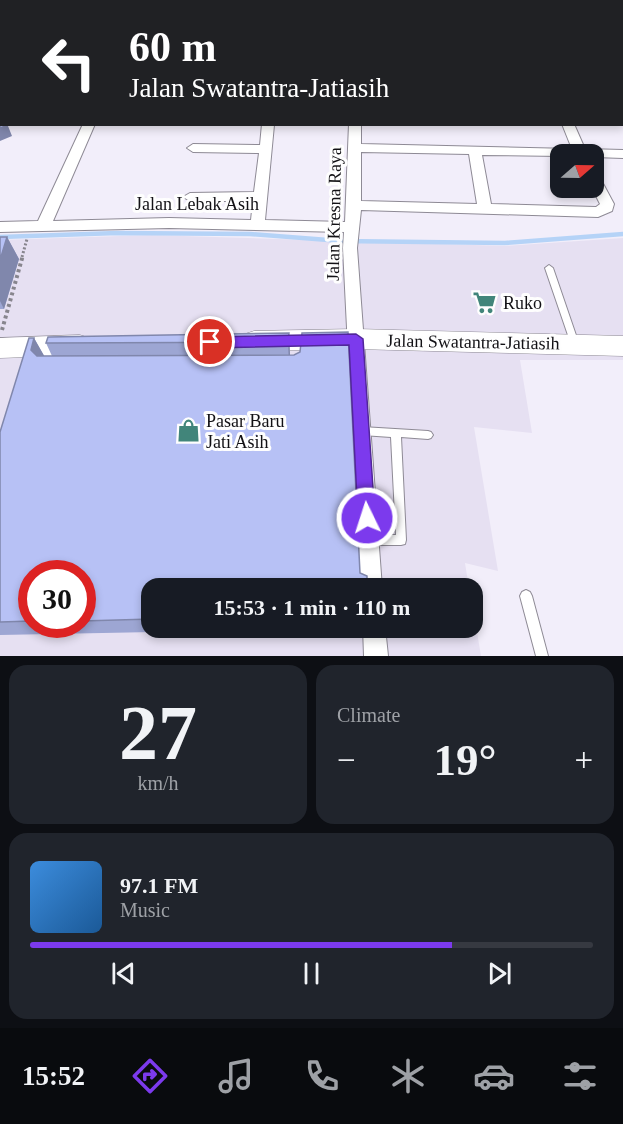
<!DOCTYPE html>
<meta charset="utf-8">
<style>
body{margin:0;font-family:Georgia,serif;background:#20242c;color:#f1f3f6;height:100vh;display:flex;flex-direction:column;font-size:22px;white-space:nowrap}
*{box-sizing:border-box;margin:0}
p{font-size:20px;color:#9ea1a6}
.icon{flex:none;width:33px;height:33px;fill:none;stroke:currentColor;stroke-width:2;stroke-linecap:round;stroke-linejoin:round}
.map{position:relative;height:656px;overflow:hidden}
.sheet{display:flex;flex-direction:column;gap:9px;padding:9px;background:#0d0f14;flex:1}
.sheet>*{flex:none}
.guide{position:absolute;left:0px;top:0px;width:624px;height:126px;box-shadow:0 3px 9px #0003;background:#202124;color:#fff;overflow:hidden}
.needle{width:39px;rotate:70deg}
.tools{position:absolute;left:550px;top:144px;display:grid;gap:12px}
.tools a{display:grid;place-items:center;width:54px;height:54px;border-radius:12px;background:#171b24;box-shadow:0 3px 9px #0003;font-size:30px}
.speed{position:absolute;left:18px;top:560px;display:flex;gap:12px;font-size:30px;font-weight:700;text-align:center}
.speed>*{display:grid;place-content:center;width:78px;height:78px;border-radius:50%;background:#171b24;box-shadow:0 3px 9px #0003;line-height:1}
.speed .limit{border:9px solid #d22;background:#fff;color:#111}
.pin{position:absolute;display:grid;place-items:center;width:51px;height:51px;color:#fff;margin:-26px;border:3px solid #fff;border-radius:50%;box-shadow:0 2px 6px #0007}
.me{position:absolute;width:66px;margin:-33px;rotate:356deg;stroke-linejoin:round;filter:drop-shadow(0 0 4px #0008)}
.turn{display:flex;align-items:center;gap:21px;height:126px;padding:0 30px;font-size:27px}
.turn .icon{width:78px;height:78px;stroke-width:2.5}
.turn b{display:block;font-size:42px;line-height:51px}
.big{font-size:45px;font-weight:700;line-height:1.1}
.sheet .card{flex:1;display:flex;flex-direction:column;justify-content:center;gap:9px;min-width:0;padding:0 21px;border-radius:18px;background:#20242c}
.sheet .dial{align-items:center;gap:0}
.dial b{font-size:78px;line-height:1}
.song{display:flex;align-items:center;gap:18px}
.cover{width:72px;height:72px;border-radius:9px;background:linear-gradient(135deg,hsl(210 70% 55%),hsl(210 70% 35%))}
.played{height:6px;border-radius:3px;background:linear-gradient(90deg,#7c3aed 75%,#363941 75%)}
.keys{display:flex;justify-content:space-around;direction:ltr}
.heat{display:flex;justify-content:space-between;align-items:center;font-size:33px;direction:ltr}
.sheet .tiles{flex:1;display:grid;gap:9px;grid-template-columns:1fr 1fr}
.card:last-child{grid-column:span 2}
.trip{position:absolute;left:141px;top:578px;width:342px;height:60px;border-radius:18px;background:#171b24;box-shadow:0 3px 9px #0003;font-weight:700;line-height:60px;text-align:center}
.dock{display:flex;height:96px;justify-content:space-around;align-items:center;background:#090b0e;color:#9ea1a6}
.dock .icon{width:42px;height:42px}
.dock .on{color:#7c3aed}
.dock b{font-size:27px;color:#f1f3f6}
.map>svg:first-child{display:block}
.built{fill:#e6e0f2;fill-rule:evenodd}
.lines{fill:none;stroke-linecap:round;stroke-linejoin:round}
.stream{stroke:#b5d3f7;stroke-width:4.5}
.lane-casing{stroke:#8e8a95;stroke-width:2}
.street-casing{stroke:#8e8a95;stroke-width:2}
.primary-casing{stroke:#8e8a95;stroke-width:1}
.path-far1{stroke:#87858d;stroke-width:3;stroke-dasharray:2 2;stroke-linecap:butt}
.path{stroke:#87858d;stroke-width:4;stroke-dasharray:3 3;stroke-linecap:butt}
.lane{fill:#fff;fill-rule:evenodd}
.street{fill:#fff;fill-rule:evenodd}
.primary{fill:#fff;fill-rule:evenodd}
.wall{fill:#9da6d3;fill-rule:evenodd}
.shaded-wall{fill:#8087ac}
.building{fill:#b7c1f5;stroke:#8087ac;stroke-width:1.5}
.route{fill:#7c3aed;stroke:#51269a;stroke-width:1.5}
.labels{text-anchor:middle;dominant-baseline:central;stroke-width:6;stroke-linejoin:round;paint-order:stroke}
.street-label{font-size:18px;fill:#121115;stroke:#fefefe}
.poi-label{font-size:18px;fill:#121115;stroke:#fefefe;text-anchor:start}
</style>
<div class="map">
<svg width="623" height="656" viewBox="0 0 623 656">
<rect width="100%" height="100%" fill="#f2eefa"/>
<!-- built -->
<path class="built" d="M 150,235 L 506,246 L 623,238 L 623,360 L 520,360 L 532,433 L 474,427 L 498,571 L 465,563 L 469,588 L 152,588 L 152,627 L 472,627 L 473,608 L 481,656 L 0,656 L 0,240 ZM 32,573 L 82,573 L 82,624 L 32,624 Z"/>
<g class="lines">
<!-- stream -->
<path class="stream" d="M 0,237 L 117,233 L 250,234 L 341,241 L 505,243 L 623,234"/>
<defs>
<path id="lane" d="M 549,265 L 553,268 L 579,344 L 578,346 L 572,346 L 571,344 L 545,268 Z
M 362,427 L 428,431 L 431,432 L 433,435 L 431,438 L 428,439 L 401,437 L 406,540 L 405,544 L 401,545 L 368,545 L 364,544 L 363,540 L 364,536 L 368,535 L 396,535 L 391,437 L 362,435 L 359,434 L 357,431 L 359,428 Z
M 526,590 L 530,592 L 532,596 L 548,656 L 536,656 L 520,596 L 522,592 Z"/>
<path id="street" d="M 117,0 L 127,0 L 127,2 L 117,2 Z
M 346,0 L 356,0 L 356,2 L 346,2 Z
M 430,0 L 440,0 L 440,2 L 430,2 Z
M 514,0 L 524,0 L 525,2 L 515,2 Z
M 600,0 L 610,0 L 611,2 L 601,2 Z
M 622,26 L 623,26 L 623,33 L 622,33 Z
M 622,88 L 623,88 L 623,94 L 622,94 Z
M 83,124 L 95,124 L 53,221 L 169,218 L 251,220 L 253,201 L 190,201 L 183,197 L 190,193 L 254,192 L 259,153 L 193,152 L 187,148 L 193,144 L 260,145 L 262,124 L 274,125 L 265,220 L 345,222 L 349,124 L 361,124 L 361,144 L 572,149 L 562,124 L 574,124 L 585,149 L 623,150 L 623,158 L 594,157 L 594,154 L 561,154 L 561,156 L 482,155 L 491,204 L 596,207 L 600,204 L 592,188 L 594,188 L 594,175 L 599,176 L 614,204 L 612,211 L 598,217 L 361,210 L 357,248 L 382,588 L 360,588 L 343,248 L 344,232 L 169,228 L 0,232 L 0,222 L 38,221 ZM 361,152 L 469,154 L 477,204 L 361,201 Z
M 363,627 L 385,627 L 388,656 L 364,656 Z"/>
<path id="primary" d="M 356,329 L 623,336 L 623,356 L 356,349 L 254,351 L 245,348 L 241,341 L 245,334 L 254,331 Z
M 80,335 L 89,338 L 93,345 L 89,352 L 80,355 L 0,358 L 0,338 Z"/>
</defs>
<!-- lane casing -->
<use href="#lane" class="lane-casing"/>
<!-- street casing -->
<use href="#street" class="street-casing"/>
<!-- primary casing -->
<use href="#primary" class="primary-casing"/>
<!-- path-far1 -->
<path class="path-far1" d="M 22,257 L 27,239"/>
<!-- path -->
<path class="path" d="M 2,330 L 23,255"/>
<!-- lane -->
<use href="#lane" class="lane"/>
<!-- street -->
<use href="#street" class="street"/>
<!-- primary -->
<use href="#primary" class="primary"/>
</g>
<!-- wall -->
<path class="wall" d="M 0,237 L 7,237 L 19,259 L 4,309 L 0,309 Z
M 348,332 L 152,588 L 152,627 L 361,627 L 361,628 L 0,635 L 0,432 L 34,338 L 44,356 L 52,356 L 46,343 L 289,333 L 290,355 L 294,355 ZM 32,573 L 82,573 L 82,624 L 32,624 Z"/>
<!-- shaded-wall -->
<path class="shaded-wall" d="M 3,124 L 9,124 L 9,126 L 8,126 L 12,136 L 0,141 L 0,128 Z
M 7,237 L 19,259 L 4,309 L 0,301 L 0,260 Z
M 289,333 L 290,355 L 289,364 L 288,342 Z
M 34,338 L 46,359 L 43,372 L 31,350 Z"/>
<!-- building -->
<path class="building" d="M 0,118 L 2,119 L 2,124 L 8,125 L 0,128 Z
M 0,237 L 7,237 L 0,260 Z
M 348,332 L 360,573 L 367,576 L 367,588 L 152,588 L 152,619 L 82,621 L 82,573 L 32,573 L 32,621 L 0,622 L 0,432 L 29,338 L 34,338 L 31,350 L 37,356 L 294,355 L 300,352 L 302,333 Z
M 289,333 L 288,342 L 46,343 L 48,337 Z"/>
<!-- route -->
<path class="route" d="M 356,334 L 363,339 L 375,518 L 373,524 L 367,526 L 361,524 L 358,518 L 349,345 L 210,348 L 203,342 L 210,337 Z"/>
<!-- icons -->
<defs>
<symbol id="supermarket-bare" viewBox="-9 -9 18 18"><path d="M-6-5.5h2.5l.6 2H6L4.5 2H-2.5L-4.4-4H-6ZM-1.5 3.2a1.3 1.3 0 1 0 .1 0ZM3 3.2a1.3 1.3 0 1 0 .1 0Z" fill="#41857a" stroke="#fefefe" stroke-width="2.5" paint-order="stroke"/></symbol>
<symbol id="shop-bare" viewBox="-9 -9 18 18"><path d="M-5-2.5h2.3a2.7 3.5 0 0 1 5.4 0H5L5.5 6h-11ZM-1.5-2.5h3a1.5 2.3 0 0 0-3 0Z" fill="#41857a" stroke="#fefefe" stroke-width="2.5" paint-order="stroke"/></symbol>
</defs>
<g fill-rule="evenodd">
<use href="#supermarket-bare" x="468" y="286" width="33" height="33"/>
<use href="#shop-bare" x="172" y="414" width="33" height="33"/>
</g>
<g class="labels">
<!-- street labels -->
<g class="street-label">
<text x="197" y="204">Jalan Lebak Asih</text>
<text transform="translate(334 214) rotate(-89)">Jalan Kresna Raya</text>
<text transform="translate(473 342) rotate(1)">Jalan Swatantra-Jatiasih</text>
</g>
<!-- poi labels -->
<g class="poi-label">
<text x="503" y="303">Ruko</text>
<text x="206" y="421">Pasar Baru<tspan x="206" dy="21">Jati Asih</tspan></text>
</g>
</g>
</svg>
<div class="tools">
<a><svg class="needle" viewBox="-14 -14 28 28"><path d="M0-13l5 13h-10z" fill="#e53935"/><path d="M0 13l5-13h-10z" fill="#9ea1a6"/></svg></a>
</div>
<div class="speed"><div class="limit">30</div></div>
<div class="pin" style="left:210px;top:342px;background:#d93025"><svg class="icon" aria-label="arrive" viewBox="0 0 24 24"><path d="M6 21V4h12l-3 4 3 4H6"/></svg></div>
<svg class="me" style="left:367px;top:518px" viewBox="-20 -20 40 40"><circle r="17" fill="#7c3aed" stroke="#fff" stroke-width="3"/><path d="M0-11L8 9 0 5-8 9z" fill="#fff"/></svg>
<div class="trip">15:53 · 1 min · 110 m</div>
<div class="guide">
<div class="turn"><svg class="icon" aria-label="left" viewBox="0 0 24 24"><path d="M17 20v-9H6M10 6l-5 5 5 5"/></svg><div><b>60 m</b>Jalan Swatantra-Jatiasih</div></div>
</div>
</div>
<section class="sheet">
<div class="tiles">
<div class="card dial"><b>27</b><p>km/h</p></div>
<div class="card"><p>Climate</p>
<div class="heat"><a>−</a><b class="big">19°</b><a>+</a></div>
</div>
<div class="card">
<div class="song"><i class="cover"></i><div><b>97.1 FM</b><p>Music</p></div></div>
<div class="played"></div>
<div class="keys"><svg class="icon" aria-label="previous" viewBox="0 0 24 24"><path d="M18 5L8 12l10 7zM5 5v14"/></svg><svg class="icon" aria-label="pause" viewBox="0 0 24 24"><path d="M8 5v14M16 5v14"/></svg><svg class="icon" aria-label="next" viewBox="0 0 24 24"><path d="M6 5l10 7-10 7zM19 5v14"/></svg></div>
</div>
</div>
</section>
<nav class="dock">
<b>15:52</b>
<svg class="icon on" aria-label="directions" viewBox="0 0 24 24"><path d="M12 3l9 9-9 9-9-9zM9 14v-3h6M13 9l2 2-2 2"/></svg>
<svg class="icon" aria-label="music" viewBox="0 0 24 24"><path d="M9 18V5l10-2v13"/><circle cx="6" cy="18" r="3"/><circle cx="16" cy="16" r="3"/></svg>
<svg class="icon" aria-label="phone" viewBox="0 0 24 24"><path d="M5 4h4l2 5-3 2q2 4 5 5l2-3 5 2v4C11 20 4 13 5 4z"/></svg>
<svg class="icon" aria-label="climate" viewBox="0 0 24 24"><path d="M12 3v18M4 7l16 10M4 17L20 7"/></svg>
<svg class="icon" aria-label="car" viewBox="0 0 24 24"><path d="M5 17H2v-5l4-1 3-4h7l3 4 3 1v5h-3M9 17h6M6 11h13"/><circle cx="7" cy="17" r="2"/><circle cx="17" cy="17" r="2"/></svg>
<svg class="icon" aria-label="filters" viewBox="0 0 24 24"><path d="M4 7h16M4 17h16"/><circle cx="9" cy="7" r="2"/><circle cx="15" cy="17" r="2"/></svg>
</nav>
